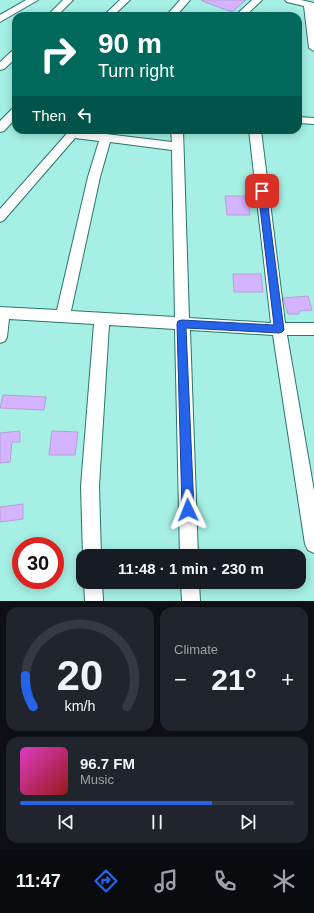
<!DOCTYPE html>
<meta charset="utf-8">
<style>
body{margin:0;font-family:Arial,sans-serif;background:#20242c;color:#f1f3f6;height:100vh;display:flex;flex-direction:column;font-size:15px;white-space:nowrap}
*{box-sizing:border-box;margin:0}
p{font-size:13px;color:#9ea1a6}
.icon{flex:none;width:22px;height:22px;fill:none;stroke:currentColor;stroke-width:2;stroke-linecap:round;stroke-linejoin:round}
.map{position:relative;height:601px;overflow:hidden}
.side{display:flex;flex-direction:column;gap:6px;padding:6px;background:#0d0f14;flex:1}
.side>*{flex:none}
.guide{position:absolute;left:12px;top:12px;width:290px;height:122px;border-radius:12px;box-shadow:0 2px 10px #0003;background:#00695c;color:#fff;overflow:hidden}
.speed{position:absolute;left:12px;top:537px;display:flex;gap:8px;font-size:20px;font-weight:700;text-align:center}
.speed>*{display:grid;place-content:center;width:52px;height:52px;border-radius:50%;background:#171b24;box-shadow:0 2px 10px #0003;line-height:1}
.speed .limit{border:6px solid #d22;background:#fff;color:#111}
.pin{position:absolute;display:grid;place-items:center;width:34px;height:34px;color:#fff;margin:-17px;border-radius:8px;box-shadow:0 2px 6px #0006}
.me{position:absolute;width:44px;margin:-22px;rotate:358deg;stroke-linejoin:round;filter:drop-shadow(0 0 3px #0008)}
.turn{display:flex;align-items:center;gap:14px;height:84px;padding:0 20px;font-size:18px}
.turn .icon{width:52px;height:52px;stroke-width:2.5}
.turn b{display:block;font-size:28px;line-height:34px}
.then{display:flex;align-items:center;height:38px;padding:0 20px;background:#0003;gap:8px;font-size:15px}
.big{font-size:30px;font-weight:600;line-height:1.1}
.side .widget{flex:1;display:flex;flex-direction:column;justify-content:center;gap:6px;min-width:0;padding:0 14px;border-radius:12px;background:#20242c}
.side .dial{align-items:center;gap:0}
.dial svg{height:104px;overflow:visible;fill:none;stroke:#363941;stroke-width:7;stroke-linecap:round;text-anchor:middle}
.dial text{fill:#f1f3f6;stroke:none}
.song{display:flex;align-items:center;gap:12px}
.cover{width:48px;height:48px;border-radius:6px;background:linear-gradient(135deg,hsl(310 70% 55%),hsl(0 70% 35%))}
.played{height:4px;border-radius:2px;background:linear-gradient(90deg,#2563eb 70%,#363941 70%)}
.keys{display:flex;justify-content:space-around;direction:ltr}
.heat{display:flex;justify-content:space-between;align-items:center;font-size:22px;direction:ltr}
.side .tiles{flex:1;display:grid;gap:6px;grid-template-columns:1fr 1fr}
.widget:last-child{grid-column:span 2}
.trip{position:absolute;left:76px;top:549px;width:230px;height:40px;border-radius:12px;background:#171b24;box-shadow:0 2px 10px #0003;font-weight:600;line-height:40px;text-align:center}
.menu{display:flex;height:64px;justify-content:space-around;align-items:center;background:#090b0e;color:#9ea1a6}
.menu .icon{width:28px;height:28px}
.menu .on{color:#2563eb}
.menu b{font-size:18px;color:#f1f3f6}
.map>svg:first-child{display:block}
.building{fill:#d5b4ff;stroke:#b6a0d2}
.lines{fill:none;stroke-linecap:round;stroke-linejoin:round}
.minor-casing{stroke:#2a756c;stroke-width:2}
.minor{fill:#fff;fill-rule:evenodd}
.route{fill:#2563eb;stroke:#184099}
</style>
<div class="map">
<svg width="314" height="601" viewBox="0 0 314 601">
<rect width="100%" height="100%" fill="#a5efe4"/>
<!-- building -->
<path class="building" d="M 202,0 L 246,0 L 232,12 L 202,1 Z
M 225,196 L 248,196 L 250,215 L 227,215 Z
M 233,274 L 261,274 L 263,292 L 234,292 Z
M 308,296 L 312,310 L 299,311 L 299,314 L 288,314 L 283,298 Z
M 3,395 L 46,397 L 44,410 L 0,408 Z
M 20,431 L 20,442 L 12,442 L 10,462 L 0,463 L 0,433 Z
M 52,431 L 78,432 L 75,455 L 49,455 Z
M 23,504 L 23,519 L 0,522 L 0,507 Z"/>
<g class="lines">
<defs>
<path id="minor" d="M 26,0 L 38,0 L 0,22 L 0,15 Z
M 63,0 L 73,0 L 57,16 L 47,16 Z
M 120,0 L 130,0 L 113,16 L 103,16 Z
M 180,0 L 190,0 L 176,16 L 166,16 Z
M 252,0 L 262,0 L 245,16 L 235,16 Z
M 285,0 L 301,0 L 314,3 L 314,51 L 309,48 L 304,6 L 287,2 Z
M 16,50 L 16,58 L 4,69 L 0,70 L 0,62 L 12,51 Z
M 16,108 L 16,118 L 4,131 L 0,132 L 0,121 L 12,109 Z
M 298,117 L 314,118 L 314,124 L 298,123 Z
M 70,130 L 82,130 L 81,131 L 172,142 L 171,130 L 183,130 L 189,318 L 271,323 L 249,130 L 261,130 L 285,323 L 314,323 L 314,335 L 287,335 L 314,491 L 314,553 L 308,550 L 305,544 L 273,335 L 190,330 L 198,556 L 180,556 L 175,329 L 109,325 L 99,486 L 101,556 L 83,556 L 81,486 L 94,324 L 9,319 L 7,337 L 5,341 L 0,343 L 0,307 L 57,310 L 88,177 L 99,141 L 75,138 L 4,220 L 0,222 L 0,209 ZM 110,142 L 172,150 L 175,317 L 71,311 L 100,177 Z
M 84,582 L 102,582 L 103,601 L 85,601 Z
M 181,582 L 199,582 L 200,601 L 182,601 Z"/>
</defs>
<!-- minor casing -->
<use href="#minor" class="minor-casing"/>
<!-- minor -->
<use href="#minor" class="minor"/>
</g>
<!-- route -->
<path class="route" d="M 260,189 L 262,189 L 266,191 L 284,330 L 282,332 L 279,333 L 186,328 L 194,510 L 192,513 L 188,515 L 184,513 L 182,510 L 177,324 L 178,321 L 182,320 L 274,325 L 258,191 Z"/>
</svg>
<div class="speed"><div class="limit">30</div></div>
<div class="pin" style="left:262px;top:191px;background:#d93025"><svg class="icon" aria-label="arrive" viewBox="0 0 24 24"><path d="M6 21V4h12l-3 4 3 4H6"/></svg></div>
<svg class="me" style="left:188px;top:510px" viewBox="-20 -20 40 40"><path d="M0-17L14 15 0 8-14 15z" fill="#2563eb" stroke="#fff" stroke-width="4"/></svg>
<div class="trip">11:48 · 1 min · 230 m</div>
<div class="guide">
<div class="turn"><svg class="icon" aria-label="right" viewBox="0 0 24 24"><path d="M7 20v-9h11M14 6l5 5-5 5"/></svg><div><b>90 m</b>Turn right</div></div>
<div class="then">Then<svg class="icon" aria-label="left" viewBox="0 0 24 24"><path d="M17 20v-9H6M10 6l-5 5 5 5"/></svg></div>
</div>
</div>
<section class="side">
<div class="tiles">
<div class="widget dial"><svg viewBox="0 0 100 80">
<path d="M14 69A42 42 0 1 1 86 69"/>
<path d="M14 69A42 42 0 0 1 8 45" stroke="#2563eb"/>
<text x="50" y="56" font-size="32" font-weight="700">20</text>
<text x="50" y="72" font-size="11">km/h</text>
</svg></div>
<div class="widget"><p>Climate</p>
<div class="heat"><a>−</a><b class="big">21°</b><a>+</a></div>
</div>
<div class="widget">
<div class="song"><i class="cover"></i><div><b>96.7 FM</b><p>Music</p></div></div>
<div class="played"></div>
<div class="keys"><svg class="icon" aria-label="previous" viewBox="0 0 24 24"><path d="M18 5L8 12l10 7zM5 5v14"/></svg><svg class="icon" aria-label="pause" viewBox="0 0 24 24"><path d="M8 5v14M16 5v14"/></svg><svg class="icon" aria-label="next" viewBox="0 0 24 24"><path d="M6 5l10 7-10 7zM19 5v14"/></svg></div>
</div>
</div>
</section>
<nav class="menu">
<b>11:47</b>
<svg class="icon on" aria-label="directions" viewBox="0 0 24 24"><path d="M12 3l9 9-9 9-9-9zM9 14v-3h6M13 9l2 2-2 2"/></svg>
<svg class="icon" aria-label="music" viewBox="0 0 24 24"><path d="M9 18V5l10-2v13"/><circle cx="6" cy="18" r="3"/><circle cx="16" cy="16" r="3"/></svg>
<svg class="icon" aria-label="phone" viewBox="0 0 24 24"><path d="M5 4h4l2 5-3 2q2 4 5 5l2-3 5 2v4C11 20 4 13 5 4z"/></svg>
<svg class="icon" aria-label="climate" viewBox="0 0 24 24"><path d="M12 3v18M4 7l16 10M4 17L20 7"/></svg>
</nav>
